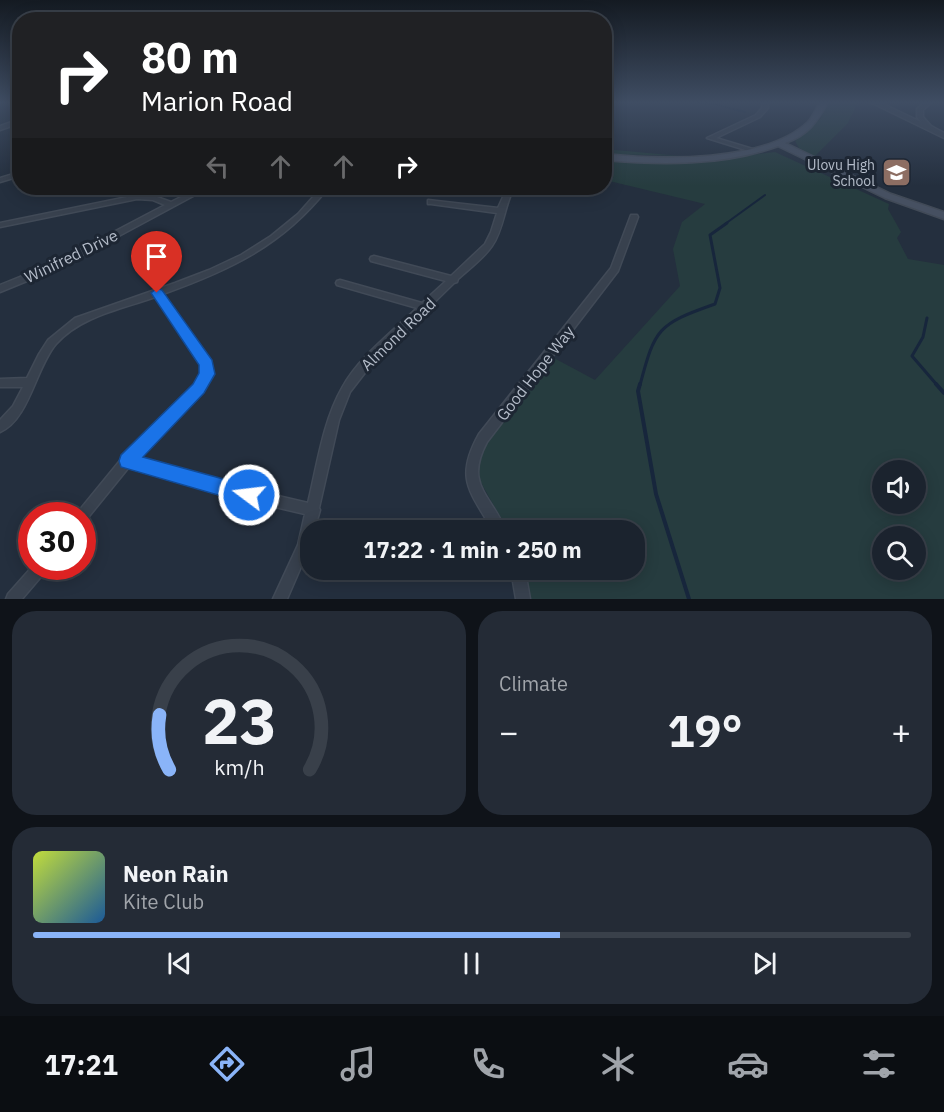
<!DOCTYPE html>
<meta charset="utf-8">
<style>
body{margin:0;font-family:"IBM Plex Sans",sans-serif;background:#242b36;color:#f1f3f6;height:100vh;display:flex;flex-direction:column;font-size:22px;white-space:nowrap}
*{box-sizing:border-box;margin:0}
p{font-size:20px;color:#a0a4aa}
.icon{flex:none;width:33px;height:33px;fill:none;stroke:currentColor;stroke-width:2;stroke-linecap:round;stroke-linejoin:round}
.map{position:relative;height:599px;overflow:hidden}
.sheet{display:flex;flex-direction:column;gap:12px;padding:12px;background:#0f1319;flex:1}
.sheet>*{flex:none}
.banner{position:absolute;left:12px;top:12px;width:600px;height:183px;border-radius:24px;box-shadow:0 3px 15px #0003,0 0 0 2px #39404a;background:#202124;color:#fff;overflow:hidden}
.buttons{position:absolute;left:872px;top:460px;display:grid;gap:12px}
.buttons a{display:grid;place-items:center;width:54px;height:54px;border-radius:50%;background:#1b232e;box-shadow:0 3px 15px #0003,0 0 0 2px #39404a;font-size:30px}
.speed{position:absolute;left:18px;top:502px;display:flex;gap:12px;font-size:30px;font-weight:700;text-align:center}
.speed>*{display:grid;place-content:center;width:78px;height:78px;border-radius:50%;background:#1b232e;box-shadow:0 3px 15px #0003,0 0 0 2px #39404a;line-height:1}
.speed .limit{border:9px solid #d22;background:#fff;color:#111}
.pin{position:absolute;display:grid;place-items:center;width:51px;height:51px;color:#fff;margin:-62px -26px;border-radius:50% 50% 50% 0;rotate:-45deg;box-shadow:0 0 6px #0007}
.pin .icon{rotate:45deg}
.me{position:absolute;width:66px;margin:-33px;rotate:285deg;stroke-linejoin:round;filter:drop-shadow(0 0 4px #0008)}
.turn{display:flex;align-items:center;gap:21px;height:126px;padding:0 30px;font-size:27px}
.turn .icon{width:78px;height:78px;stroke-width:2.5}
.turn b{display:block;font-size:42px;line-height:51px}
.lanes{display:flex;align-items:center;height:57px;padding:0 30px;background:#0003;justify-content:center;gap:30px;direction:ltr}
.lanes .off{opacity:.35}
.big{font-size:45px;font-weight:700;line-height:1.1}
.sheet .tile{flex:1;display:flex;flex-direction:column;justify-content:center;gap:9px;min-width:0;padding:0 21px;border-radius:24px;background:#242b36}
.sheet .dial{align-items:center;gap:0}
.dial svg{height:156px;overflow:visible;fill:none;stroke:#39404a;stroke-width:7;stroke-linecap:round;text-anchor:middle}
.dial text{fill:#f1f3f6;stroke:none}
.song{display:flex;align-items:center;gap:18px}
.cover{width:72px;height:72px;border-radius:9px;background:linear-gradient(135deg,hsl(70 70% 55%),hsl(210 70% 35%))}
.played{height:6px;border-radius:3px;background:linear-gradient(90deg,#8ab4f8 60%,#39404a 60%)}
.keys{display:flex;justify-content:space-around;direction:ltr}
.heat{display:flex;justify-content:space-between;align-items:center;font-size:33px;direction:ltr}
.sheet .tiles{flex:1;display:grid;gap:12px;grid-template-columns:1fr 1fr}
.tile:last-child{grid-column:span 2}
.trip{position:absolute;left:300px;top:520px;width:345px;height:60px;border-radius:24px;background:#1b232e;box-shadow:0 3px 15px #0003,0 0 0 2px #39404a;font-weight:700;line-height:60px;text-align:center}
.dock{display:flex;height:96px;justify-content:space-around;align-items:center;background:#0b0e12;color:#a0a4aa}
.dock .icon{width:42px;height:42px}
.dock .selected{color:#8ab4f8}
.dock b{font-size:27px;color:#f1f3f6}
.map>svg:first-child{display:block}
.green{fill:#263c3f;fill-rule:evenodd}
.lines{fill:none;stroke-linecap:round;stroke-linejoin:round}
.stream-far2{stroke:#17263c;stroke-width:2}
.stream-far1{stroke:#17263c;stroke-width:3}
.stream{stroke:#17263c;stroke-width:4}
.street-casing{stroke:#414a57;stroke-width:3}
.secondary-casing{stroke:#414a57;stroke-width:3}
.street{fill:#38414e;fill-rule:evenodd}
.secondary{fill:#465061;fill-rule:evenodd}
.route{fill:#1a73e8;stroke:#114b97;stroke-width:1.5}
.labels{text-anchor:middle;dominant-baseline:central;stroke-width:6;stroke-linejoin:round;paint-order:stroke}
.far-poi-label{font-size:14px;fill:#b4bcc9;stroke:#1d2633;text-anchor:end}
.street-label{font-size:16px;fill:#b4bcc9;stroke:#1d2633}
</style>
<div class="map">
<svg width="944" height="599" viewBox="0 0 944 599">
<rect width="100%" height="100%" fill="#242f3e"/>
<!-- green -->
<path class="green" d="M 827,102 L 858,102 L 848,123 L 814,157 L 799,148 L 795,141 L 821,118 Z
M 604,149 L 681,156 L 605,154 Z
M 775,152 L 889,204 L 888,209 L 901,232 L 897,238 L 908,259 L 944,265 L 944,599 L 531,599 L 523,570 L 634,570 L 634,531 L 508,531 L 475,472 L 483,448 L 552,357 L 595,380 L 680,286 L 673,249 L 682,222 L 705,204 L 605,180 L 605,160 L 675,164 ZM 882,471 L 915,471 L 915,504 L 882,504 ZM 882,537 L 915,537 L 915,570 L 882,570 Z"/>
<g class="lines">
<!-- stream-far2 -->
<path class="stream-far2" d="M 693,102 L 714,104 L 745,112
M 725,224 L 765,195"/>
<!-- stream-far1 -->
<path class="stream-far1" d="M 927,318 L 923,337 L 912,356 L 937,385
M 640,385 C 655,328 658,324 715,304 L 720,288 L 710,235 L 727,223"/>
<!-- stream -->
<path class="stream" d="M 640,384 L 638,391 L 656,494 L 689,599
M 936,384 L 944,393"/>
<defs>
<path id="street" d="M 762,102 L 768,102 L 768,108 L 760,117 L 716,138 L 756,150 L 756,152 L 752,152 L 707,138 L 756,115 L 762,108 Z
M 870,102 L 879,102 L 921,122 L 917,117 L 917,109 L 925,102 L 932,102 L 923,110 L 923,117 L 931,126 L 944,133 L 944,138 Z
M 20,119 L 20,123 L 0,130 L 0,126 Z
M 20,172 L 20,176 L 0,182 L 0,178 Z
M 199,188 L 208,188 L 61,267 L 0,292 L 0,285 L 55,263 L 165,205 L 153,200 L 137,199 L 0,227 L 0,223 L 137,195 L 154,196 L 171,202 Z
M 321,188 L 328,188 C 282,246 230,270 163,294 L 211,361 L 212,374 L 202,392 L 137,458 L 249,489 L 308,503 C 317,466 323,421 342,388 C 358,358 392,332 417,308 L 337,285 L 336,283 L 337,281 L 340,280 L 422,303 L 446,281 L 371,261 L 370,259 L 371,257 L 374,256 L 451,276 L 485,244 L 491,232 L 497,213 L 431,204 L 428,204 L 428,200 L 498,208 L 507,188 L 514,188 C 504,206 504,229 492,246 C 484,258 469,269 458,279 L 457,282 L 454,283 L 374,361 L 350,392 L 339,420 L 319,508 L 320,510 L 314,531 L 310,531 L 310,546 L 287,599 L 273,599 L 298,545 L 305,514 L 249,501 L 129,467 L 86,520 L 82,522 L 82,516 L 76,516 L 78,512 L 123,457 L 194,386 L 202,373 L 202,365 L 155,297 C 122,309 81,316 56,344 C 36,367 29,420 0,432 L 0,420 L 13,406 L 23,387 L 0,387 L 0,379 L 27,378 L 39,354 L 48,340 L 75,318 L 175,283 L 209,270 L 241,255 L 271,236 L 298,214 Z
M 631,215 L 637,215 L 638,217 L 618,271 L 487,442 C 464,485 491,494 506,531 L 493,531 C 470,491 454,479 479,434 L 611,268 Z
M 32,567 L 47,567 L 45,572 L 22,599 L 6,599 L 8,594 Z
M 511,570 L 525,570 L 530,599 L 516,599 Z"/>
<path id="secondary" d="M 820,102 L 828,102 C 816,123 808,135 785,143 L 891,194 L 944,212 L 944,219 L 885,198 L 778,146 C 723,166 661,165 604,160 L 604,154 C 660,160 765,163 808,122 C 813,117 816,109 820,102 Z"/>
</defs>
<!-- street casing -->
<use href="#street" class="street-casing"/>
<!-- secondary casing -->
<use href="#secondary" class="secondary-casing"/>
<!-- street -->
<use href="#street" class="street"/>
<!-- secondary -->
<use href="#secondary" class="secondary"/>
</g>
<!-- sky -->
<linearGradient id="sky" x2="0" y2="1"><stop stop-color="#141a22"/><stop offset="0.55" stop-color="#3f4d63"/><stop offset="1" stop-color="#3f4d63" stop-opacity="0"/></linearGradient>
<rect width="944" height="186" fill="url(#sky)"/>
<!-- route -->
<path class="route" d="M 157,288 L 162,290 L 212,360 L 215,374 L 204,393 L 143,457 L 249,486 L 255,488 L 258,495 L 255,501 L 249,504 L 121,467 L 119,461 L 121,455 L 193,384 L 199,373 L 199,365 L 151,293 Z"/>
<!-- icons -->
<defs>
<symbol id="school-square" viewBox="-11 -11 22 22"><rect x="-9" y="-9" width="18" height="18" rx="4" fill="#8d6e63" stroke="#1d2633"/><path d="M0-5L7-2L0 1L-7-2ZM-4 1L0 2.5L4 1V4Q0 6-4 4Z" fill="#fff"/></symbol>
</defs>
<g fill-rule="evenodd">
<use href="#school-square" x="880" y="156" width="33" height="33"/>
</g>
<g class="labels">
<!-- far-poi labels -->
<g class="far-poi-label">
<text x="875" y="165">Ulovu High<tspan x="875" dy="16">School</tspan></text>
</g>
<!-- street labels -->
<g class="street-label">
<text transform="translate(71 256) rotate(-26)">Winifred Drive</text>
<text transform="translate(398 334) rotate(-44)">Almond Road</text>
<text transform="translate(535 373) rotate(-52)">Good Hope Way</text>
</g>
</g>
</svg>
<div class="buttons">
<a><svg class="icon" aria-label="sound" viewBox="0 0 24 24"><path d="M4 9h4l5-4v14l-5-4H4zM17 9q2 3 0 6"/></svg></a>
<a><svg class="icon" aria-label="search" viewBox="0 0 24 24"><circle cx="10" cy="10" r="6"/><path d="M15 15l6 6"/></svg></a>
</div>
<div class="speed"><div class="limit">30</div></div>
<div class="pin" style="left:157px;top:293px;background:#d93025"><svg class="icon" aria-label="arrive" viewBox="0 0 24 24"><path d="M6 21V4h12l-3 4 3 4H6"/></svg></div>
<svg class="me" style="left:249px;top:495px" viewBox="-20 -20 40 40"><circle r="17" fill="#1a73e8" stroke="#fff" stroke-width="3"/><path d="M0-11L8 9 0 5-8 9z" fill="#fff"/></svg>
<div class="trip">17:22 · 1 min · 250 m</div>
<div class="banner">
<div class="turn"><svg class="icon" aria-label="right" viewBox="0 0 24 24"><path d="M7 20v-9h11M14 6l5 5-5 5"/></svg><div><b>80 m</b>Marion Road</div></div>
<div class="lanes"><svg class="icon off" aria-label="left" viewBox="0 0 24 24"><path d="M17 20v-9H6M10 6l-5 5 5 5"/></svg><svg class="icon off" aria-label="ahead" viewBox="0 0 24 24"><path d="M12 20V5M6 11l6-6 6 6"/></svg><svg class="icon off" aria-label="ahead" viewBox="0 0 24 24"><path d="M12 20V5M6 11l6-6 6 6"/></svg><svg class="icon" aria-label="right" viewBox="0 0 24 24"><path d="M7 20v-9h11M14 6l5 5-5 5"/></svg></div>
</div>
</div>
<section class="sheet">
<div class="tiles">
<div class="tile dial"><svg viewBox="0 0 100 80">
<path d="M14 69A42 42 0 1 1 86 69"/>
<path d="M14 69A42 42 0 0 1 9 41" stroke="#8ab4f8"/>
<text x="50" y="56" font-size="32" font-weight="700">23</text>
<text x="50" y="72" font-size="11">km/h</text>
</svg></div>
<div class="tile"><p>Climate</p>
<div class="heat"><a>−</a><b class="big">19°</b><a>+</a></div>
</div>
<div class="tile">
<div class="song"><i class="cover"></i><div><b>Neon Rain</b><p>Kite Club</p></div></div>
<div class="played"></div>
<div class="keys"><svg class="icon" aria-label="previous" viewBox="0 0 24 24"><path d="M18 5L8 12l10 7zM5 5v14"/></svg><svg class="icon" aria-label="pause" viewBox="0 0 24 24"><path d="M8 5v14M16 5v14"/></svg><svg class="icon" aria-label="next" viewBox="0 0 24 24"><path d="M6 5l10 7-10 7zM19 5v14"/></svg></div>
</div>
</div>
</section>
<nav class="dock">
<b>17:21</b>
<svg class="icon selected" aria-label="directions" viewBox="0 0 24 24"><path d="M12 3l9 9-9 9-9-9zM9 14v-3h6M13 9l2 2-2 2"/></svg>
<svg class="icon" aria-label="music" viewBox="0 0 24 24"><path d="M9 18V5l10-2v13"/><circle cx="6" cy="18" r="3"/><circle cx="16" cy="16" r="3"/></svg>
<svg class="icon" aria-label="phone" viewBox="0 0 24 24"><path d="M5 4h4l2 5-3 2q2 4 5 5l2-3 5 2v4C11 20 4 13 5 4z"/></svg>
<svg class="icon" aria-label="climate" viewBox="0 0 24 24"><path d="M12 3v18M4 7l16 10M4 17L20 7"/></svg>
<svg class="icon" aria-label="car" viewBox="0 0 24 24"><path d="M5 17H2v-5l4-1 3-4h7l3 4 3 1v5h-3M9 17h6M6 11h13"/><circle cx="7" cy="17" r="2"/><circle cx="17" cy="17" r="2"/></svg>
<svg class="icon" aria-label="filters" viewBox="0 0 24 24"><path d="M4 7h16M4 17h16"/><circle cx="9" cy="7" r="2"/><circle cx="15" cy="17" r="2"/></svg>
</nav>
